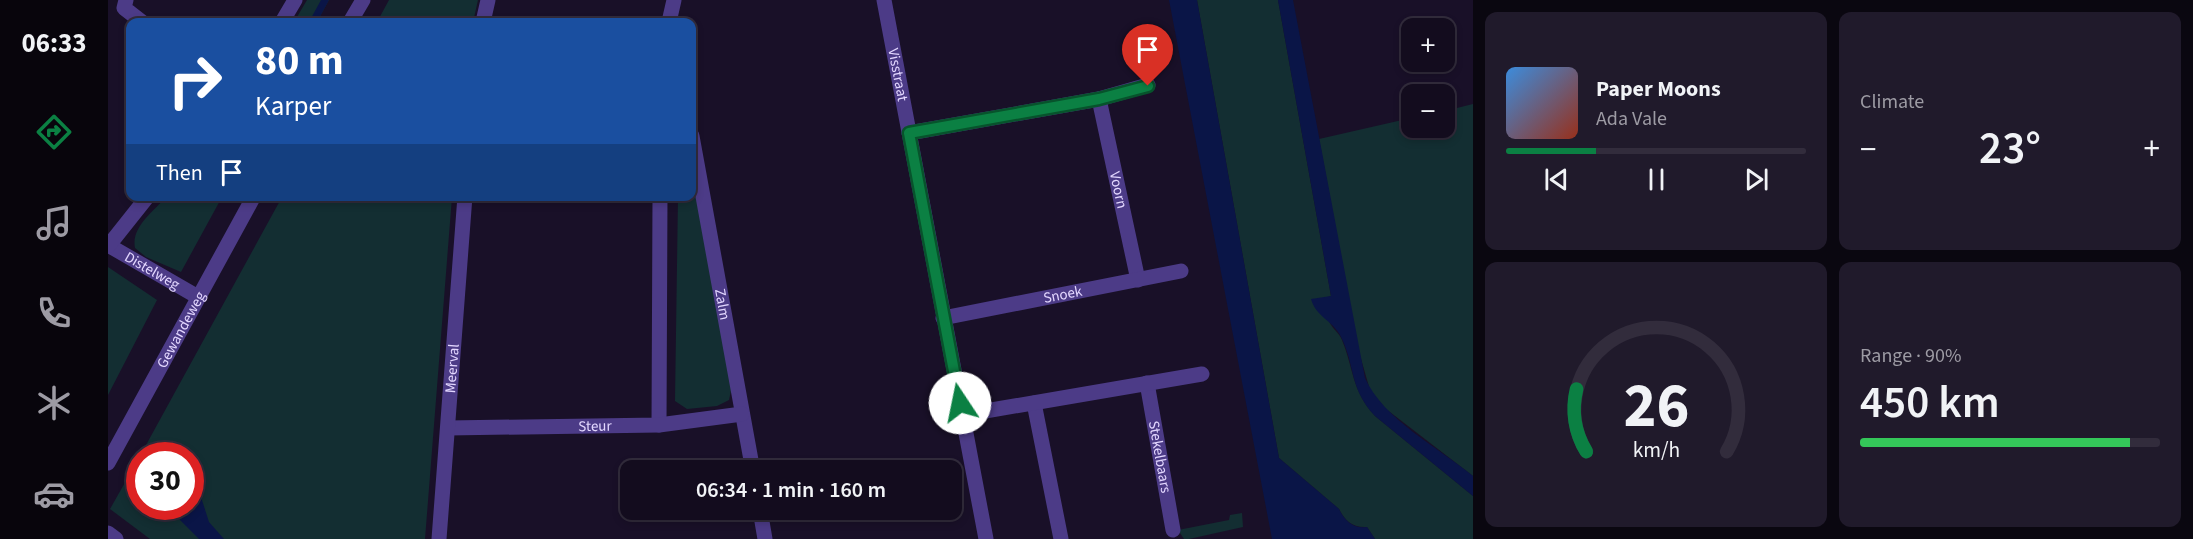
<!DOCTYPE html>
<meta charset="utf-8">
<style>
body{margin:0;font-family:"Source Sans 3",sans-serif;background:#201a2b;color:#f1f3f6;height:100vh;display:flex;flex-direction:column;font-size:22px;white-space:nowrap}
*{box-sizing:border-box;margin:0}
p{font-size:20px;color:#9d9ba4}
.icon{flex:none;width:33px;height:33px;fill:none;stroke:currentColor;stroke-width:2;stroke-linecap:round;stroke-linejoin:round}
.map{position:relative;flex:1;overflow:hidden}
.sheet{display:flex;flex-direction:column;gap:12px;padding:12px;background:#0a0710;width:720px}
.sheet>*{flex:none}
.top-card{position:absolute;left:18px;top:18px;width:570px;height:183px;border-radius:12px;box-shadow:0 3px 9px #0003,0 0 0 2px #322c3c;background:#1a4fa0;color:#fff;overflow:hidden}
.buttons{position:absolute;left:1293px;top:18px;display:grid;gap:12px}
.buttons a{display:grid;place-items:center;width:54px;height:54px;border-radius:12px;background:#130c1e;box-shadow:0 3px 9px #0003,0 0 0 2px #322c3c;font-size:30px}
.speed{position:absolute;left:18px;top:442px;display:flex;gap:12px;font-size:30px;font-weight:700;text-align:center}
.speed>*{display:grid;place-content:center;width:78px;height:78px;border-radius:50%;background:#130c1e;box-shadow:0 3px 9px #0003,0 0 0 2px #322c3c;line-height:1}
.speed .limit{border:9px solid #d22;background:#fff;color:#111}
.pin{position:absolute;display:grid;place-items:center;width:51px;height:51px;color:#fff;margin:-62px -26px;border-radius:50% 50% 50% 0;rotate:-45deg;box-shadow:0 0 6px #0007}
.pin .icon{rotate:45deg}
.me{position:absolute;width:66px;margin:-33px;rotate:349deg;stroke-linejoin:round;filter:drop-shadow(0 0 4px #0008)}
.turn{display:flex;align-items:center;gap:21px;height:126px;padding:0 30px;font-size:27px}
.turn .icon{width:78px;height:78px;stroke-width:2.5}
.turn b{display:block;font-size:42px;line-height:51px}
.then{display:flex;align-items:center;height:57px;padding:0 30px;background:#0003;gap:12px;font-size:22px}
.big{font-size:45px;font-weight:600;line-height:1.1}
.sheet .card{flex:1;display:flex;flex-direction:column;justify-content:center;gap:9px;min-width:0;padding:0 21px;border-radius:12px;background:#201a2b}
.sheet .dial{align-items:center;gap:0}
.dial svg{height:156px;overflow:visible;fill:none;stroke:#322c3c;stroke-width:7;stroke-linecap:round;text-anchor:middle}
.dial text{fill:#f1f3f6;stroke:none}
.song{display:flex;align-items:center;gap:18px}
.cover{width:72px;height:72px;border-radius:9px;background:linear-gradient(135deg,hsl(210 70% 55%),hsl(10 70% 35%))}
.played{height:6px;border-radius:3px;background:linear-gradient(90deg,#0b8043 30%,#322c3c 30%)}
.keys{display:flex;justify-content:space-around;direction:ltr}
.heat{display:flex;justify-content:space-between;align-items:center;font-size:33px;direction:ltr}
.charge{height:9px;border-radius:4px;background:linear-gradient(90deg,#34c759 90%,#322c3c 0)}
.sheet .tiles{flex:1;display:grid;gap:12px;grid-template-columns:repeat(2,1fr)}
.trip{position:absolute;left:512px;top:460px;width:342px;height:60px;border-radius:12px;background:#130c1e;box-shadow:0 3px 9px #0003,0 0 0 2px #322c3c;font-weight:600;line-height:60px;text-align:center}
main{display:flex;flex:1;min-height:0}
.tab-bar{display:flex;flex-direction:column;width:108px;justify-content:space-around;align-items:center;background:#08050c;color:#9d9ba4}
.tab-bar .icon{width:42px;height:42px}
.tab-bar .active{color:#0b8043}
.tab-bar b{font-size:27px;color:#f1f3f6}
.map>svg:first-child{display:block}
.green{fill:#132e32}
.water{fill:#0a1547}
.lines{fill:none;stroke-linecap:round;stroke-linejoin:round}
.stream{stroke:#0a1547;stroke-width:7}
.minor{stroke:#4c3b87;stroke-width:15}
.route-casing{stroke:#07532c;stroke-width:15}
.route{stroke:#0b8043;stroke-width:10}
.labels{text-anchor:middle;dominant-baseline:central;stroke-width:6;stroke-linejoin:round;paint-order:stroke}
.street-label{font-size:15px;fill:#e3d7ff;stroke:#191028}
</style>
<main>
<nav class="tab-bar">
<b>06:33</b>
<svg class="icon active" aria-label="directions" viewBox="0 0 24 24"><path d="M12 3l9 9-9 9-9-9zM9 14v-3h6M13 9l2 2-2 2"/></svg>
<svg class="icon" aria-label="music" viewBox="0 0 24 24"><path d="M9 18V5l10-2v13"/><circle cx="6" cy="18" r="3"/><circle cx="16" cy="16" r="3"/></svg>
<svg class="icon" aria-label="phone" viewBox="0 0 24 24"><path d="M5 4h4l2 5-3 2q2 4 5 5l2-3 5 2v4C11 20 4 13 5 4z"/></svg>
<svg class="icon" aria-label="climate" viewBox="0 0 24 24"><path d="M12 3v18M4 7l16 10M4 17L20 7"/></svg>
<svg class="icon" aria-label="car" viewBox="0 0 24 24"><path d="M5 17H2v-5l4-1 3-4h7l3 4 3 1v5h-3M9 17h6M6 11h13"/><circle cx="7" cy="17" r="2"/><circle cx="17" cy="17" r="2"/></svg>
</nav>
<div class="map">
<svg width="1365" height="539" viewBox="0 0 1365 539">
<rect width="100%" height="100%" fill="#191028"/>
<!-- green -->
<path class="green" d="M 199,0 L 221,0 L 209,22 L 186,22 Z
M 281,0 L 370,0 L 365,22 L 269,22 Z
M 1089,0 L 1170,0 L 1223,296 L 1216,298 C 1218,306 1219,319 1223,325 C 1227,331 1231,333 1234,340 C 1246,370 1244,391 1267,416 L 1365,496 L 1365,539 L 1267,539 L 1259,527 C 1245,528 1237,521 1231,509 L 1171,458 Z
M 1365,104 L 1365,476 L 1278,409 L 1262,390 L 1251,352 L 1211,139 L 1303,118 L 1304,128 L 1336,128 L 1337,111 Z
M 584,169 L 624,386 L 621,400 L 609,406 L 579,409 L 567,401 L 570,197 L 584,196 Z
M 58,197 L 114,197 L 73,272 L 38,257 L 27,248 C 23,227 45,212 58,197 Z
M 174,197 L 344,197 L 317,539 L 42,539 L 2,509 L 32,456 L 32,507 L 82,507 L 82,456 L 32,456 Z
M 0,267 L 49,300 L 0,395 Z
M 1134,513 L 1135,527 L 1081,539 L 1076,539 L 1070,530 L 1121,520 L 1122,515 Z"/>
<!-- water -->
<path class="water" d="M 1061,0 L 1089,0 L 1171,458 L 1231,509 C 1237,521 1245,529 1259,527 L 1267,539 L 1164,539 Z
M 1170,0 L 1185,0 L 1257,378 C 1275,419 1331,448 1365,476 L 1365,496 L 1267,416 C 1240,387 1248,365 1232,335 C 1224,320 1208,317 1203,299 L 1223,296 Z
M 83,485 L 92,494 L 101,522 L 116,539 L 91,539 L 59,507 L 82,507 Z"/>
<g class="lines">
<!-- stream -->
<path class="stream" d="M 205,22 L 217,0
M 107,199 L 108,196"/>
<!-- minor -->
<g class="minor">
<path d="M 18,0 L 16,8 L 34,22"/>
<path id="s1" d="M 776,0 L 878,539"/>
<path d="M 174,22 L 187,0"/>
<path d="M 242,22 L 255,0"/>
<path d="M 375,22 L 380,0"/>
<path d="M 561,22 L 566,0"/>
<path id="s2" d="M 991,99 L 1030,280"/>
<path d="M 801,133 L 991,99 L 1040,85"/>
<path id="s3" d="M 584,136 L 645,471"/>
<path id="s4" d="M 0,245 L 90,297"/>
<path d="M 1,245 L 40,196"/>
<path id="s5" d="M 835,318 L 1073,271"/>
<path id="s6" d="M 1039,383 L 1065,530"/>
<path d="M 926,403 L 953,539"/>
<path d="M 854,415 L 1094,374"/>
<path d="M 551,425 L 552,196"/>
<path id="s7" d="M 340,428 L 551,425 L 634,414"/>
<path id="s8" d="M 0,463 L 146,196"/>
<path d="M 652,510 L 657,539"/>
<path d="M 0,533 L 8,539"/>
<path id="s9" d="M 331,539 L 357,196"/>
</g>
</g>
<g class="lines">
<defs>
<path id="route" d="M 852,403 L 801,133 L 991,99 L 1040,86"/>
</defs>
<!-- route casing -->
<use href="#route" class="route-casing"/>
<!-- route -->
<use href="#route" class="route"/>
</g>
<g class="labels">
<!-- street labels -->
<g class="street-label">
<text stroke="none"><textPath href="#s1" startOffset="76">Visstraat</textPath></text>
<text stroke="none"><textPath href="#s2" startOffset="93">Voorn</textPath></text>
<text stroke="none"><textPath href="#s4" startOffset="51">Distelweg</textPath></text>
<text stroke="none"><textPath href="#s5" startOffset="122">Snoek</textPath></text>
<text stroke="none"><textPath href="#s3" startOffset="171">Zalm</textPath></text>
<text stroke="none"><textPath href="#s8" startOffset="152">Gewandeweg</textPath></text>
<text stroke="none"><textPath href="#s9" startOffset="171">Meerval</textPath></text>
<text stroke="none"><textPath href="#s7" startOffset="147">Steur</textPath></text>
<text stroke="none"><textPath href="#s6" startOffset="75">Stekelbaars</textPath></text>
</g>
</g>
</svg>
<div class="buttons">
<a>+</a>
<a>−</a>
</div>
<div class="speed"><div class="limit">30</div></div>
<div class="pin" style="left:1040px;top:86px;background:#d93025"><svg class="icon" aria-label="arrive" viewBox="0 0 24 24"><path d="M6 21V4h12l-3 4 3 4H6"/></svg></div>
<svg class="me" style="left:852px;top:403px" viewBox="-20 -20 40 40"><circle r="19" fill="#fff"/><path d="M0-13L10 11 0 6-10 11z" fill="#0b8043"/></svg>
<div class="trip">06:34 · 1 min · 160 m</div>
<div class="top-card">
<div class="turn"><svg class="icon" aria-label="right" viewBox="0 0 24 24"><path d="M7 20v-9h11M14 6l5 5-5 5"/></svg><div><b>80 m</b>Karper</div></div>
<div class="then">Then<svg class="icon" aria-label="arrive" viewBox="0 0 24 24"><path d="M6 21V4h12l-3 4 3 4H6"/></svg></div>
</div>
</div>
<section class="sheet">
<div class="tiles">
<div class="card">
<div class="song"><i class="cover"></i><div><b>Paper Moons</b><p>Ada Vale</p></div></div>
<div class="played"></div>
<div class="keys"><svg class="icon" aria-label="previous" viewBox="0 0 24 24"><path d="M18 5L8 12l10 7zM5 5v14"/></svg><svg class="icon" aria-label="pause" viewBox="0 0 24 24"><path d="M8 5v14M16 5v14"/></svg><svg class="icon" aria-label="next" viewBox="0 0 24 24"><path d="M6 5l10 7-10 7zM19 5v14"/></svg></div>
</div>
<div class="card"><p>Climate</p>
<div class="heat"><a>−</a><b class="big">23°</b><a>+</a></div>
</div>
<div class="card dial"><svg viewBox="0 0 100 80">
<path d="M14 69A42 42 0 1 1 86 69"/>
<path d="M14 69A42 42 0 0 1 9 37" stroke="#0b8043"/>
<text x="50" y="56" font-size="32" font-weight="700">26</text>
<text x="50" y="72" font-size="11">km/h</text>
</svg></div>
<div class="card"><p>Range · 90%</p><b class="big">450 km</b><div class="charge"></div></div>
</div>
</section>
</main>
